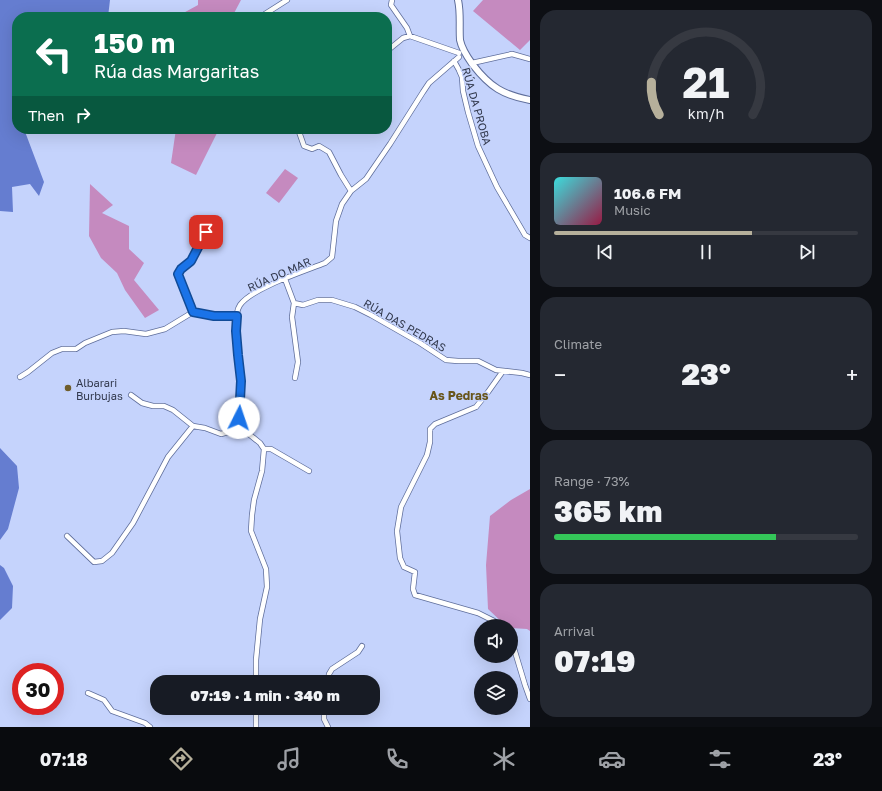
<!DOCTYPE html>
<meta charset="utf-8">
<style>
body{margin:0;font-family:"Golos Text",sans-serif;background:#242831;color:#f1f3f6;height:100vh;display:flex;flex-direction:column;font-size:15px;white-space:nowrap}
*{box-sizing:border-box;margin:0}
p{font-size:13px;color:#9ea1a6}
.icon{flex:none;width:22px;height:22px;fill:none;stroke:currentColor;stroke-width:2;stroke-linecap:round;stroke-linejoin:round}
.map{position:relative;flex:1;overflow:hidden}
.details{display:flex;flex-direction:column;gap:10px;padding:10px;background:#0d0f14;width:352px}
.details>*{flex:none}
.top-card{position:absolute;left:12px;top:12px;width:380px;height:122px;border-radius:16px;box-shadow:0 4px 16px #0002;background:#0b6e4f;color:#fff;overflow:hidden}
.fabs{position:absolute;left:474px;top:619px;display:grid;gap:8px}
.fabs a{display:grid;place-items:center;width:44px;height:44px;border-radius:50%;background:#171b24;box-shadow:0 4px 16px #0002;font-size:20px}
.speed{position:absolute;left:12px;top:663px;display:flex;gap:8px;font-size:20px;font-weight:700;text-align:center}
.speed>*{display:grid;place-content:center;width:52px;height:52px;border-radius:50%;background:#171b24;box-shadow:0 4px 16px #0002;line-height:1}
.speed .limit{border:6px solid #d22;background:#fff;color:#111}
.pin{position:absolute;display:grid;place-items:center;width:34px;height:34px;color:#fff;margin:-17px;border-radius:8px;box-shadow:0 2px 6px #0006}
.me{position:absolute;width:44px;margin:-22px;rotate:4deg;stroke-linejoin:round;filter:drop-shadow(0 0 3px #0008)}
.turn{display:flex;align-items:center;gap:14px;height:84px;padding:0 16px;font-size:18px}
.turn .icon{width:52px;height:52px;stroke-width:2.5}
.turn b{display:block;font-size:28px;line-height:34px}
.then{display:flex;align-items:center;height:38px;padding:0 16px;background:#0003;gap:8px;font-size:15px}
.big{font-size:30px;font-weight:800;line-height:1.1}
.details .tile{flex:1;display:flex;flex-direction:column;justify-content:center;gap:6px;min-width:0;padding:0 14px;border-radius:16px;background:#242831}
.details .dial{align-items:center;gap:0}
.dial svg{height:104px;overflow:visible;fill:none;stroke:#363941;stroke-width:7;stroke-linecap:round;text-anchor:middle}
.dial text{fill:#f1f3f6;stroke:none}
.song{display:flex;align-items:center;gap:12px}
.cover{width:48px;height:48px;border-radius:6px;background:linear-gradient(135deg,hsl(180 70% 55%),hsl(340 70% 35%))}
.played{height:4px;border-radius:2px;background:linear-gradient(90deg,#b6b09b 65%,#363941 65%)}
.keys{display:flex;justify-content:space-around;direction:ltr}
.heat{display:flex;justify-content:space-between;align-items:center;font-size:22px;direction:ltr}
.charge{height:6px;border-radius:3px;background:linear-gradient(90deg,#34c759 73%,#363941 0)}
.trip{position:absolute;left:150px;top:675px;width:230px;height:40px;border-radius:16px;background:#171b24;box-shadow:0 4px 16px #0002;font-weight:800;line-height:40px;text-align:center}
.menu{display:flex;height:64px;justify-content:space-around;align-items:center;background:#090b0e;color:#9ea1a6}
.menu .icon{width:28px;height:28px}
.menu .on{color:#b6b09b}
.menu b{font-size:18px;color:#f1f3f6}
main{display:flex;flex:1;min-height:0}
.map>svg:first-child{display:block}
.green{fill:#c58abf}
.water{fill:#657dd0}
.lines{fill:none;stroke-linecap:round;stroke-linejoin:round}
.minor-casing{stroke:#5f6e9b;stroke-width:6}
.secondary-casing{stroke:#5f6e9b;stroke-width:8}
.minor{stroke:#fff;stroke-width:4.5}
.secondary{stroke:#fff;stroke-width:6}
.route-casing{stroke:#114b97;stroke-width:10}
.route{stroke:#1a73e8;stroke-width:7}
.poi-dot{fill:#6f5d2b;stroke:#c5d3fc;stroke-width:1.5}
.labels{text-anchor:middle;dominant-baseline:central;stroke-width:3;stroke-linejoin:round;paint-order:stroke}
.street-label{font-size:11px;fill:#32394d;stroke:#c5d3fc}
.poi-label{font-size:11px;fill:#32394d;stroke:#c5d3fc;text-anchor:start}
.neighbourhood-label{font-size:12px;font-weight:bold;fill:#68551a;stroke:#c5d3fc}
</style>
<main>
<div class="map">
<svg width="530" height="727" viewBox="0 0 530 727">
<rect width="100%" height="100%" fill="#c5d3fc"/>
<!-- green -->
<path class="green" d="M 198,0 L 241,0 L 232,17 L 176,17 L 198,5 Z
M 483,0 L 530,0 L 530,40 L 520,50 L 473,11 Z
M 176,129 L 219,129 L 196,175 L 171,163 Z
M 285,169 L 298,178 L 279,203 L 266,193 Z
M 90,184 L 113,205 L 102,213 L 129,226 L 129,249 L 144,263 L 134,280 L 159,310 L 145,318 L 125,290 L 117,273 L 101,258 L 89,236 Z
M 530,489 L 530,631 L 527,629 L 511,628 L 511,626 L 506,626 L 488,609 L 486,565 L 490,516 L 511,500 Z"/>
<!-- water -->
<path class="water" d="M 0,0 L 110,0 L 108,17 L 17,17 L 17,129 L 24,129 L 44,182 L 39,196 L 30,184 L 12,187 L 13,212 L 0,211 Z
M 0,448 L 17,466 L 19,488 L 8,529 L 0,540 Z
M 0,565 L 4,568 L 13,586 L 12,608 L 0,620 Z"/>
<g class="lines">
<defs>
<path id="minor" d="M 392,0 L 391,5 L 407,28 L 410,36
M 265,14 L 287,0
M 387,51 L 403,38 L 410,36 L 459,53
M 454,61 L 459,70 L 462,77 L 463,91 L 468,112 L 478,146 L 497,187 L 525,235 L 530,238
M 472,63 L 512,54 L 530,59
M 298,129 L 304,146 L 312,149 L 319,146 L 329,152 L 341,175 L 351,191
M 285,279 L 294,303 L 292,317 L 298,362 L 295,378
M 294,303 L 303,305 L 318,300 L 332,300 L 355,307 L 371,315 L 420,343 L 446,360 L 458,361 L 478,361 L 496,370 L 522,373 L 530,375
M 193,312 L 178,274 C 182,267 188,265 192,260 C 199,250 205,235 208,223
M 20,377 L 28,372 L 52,353 L 62,349 L 76,349 L 85,343 L 112,332 L 124,331 L 146,334 L 165,329 L 193,312 L 214,315 L 237,316
M 131,395 L 142,403 L 153,406 L 164,406 L 173,410 L 193,426 L 205,428 L 221,434 L 232,431 L 240,427
M 264,449 L 271,449 L 309,471
M 67,536 L 94,562 L 102,561 L 112,553 L 133,523 L 168,457 L 193,426
M 500,626 L 494,621 L 478,613 L 415,595 L 413,589 L 415,572 L 404,567 L 400,558 L 397,531 L 401,507 L 427,455 L 430,442 L 430,429 L 435,424 L 476,407 L 488,392 L 503,371
M 511,641 L 513,645 L 525,685 L 530,699
M 256,682 L 256,660 L 260,619 L 267,587 L 266,569 L 251,531 L 252,515 L 254,500 L 262,471 L 264,449 L 260,443 L 240,427 C 239,411 242,396 241,381 C 239,364 231,318 240,305 C 252,288 305,271 325,263 L 332,257 L 336,221 L 342,204 L 351,191 L 366,179 L 390,144 L 423,92 L 429,83 L 459,57
M 328,682 L 329,674 L 332,669 L 358,652 L 362,646
M 88,693 L 104,700 L 112,711 L 145,723 L 150,727
M 256,708 L 256,727
M 324,708 L 324,719 L 328,727"/>
<path id="secondary" d="M 458,0 C 461,13 459,27 460,40 C 462,50 468,58 473,65 C 490,87 503,95 530,100"/>
</defs>
<!-- minor casing -->
<use href="#minor" class="minor-casing"/>
<!-- secondary casing -->
<use href="#secondary" class="secondary-casing"/>
<!-- minor -->
<use href="#minor" class="minor"/>
<!-- secondary -->
<use href="#secondary" class="secondary"/>
</g>
<g class="lines">
<defs>
<path id="route" d="M 206,232 L 191,261 L 181,269 L 178,274 L 193,312 L 214,316 L 237,316 L 236,331 L 238,355 L 241,381 L 239,418"/>
</defs>
<!-- route casing -->
<use href="#route" class="route-casing"/>
<!-- route -->
<use href="#route" class="route"/>
</g>
<!-- markers -->
<circle class="poi-dot" cx="68" cy="388" r="4"/>
<g class="labels">
<!-- street labels -->
<g class="street-label">
<text transform="translate(477 106) rotate(74)">RÚA DA PROBA</text>
<text transform="translate(279 274) rotate(-24)">RÚA DO MAR</text>
<text transform="translate(405 325) rotate(30)">RÚA DAS PEDRAS</text>
</g>
<!-- poi labels -->
<g class="poi-label">
<text x="76" y="382">Albarari<tspan x="76" dy="13">Burbujas</tspan></text>
</g>
<!-- neighbourhood labels -->
<g class="neighbourhood-label">
<text x="459" y="395">As Pedras</text>
</g>
</g>
</svg>
<div class="fabs">
<a><svg class="icon" aria-label="sound" viewBox="0 0 24 24"><path d="M4 9h4l5-4v14l-5-4H4zM17 9q2 3 0 6"/></svg></a>
<a><svg class="icon" aria-label="layers" viewBox="0 0 24 24"><path d="M12 4l9 5-9 5-9-5zM3 14l9 5 9-5"/></svg></a>
</div>
<div class="speed"><div class="limit">30</div></div>
<div class="pin" style="left:206px;top:232px;background:#d93025"><svg class="icon" aria-label="arrive" viewBox="0 0 24 24"><path d="M6 21V4h12l-3 4 3 4H6"/></svg></div>
<svg class="me" style="left:239px;top:418px" viewBox="-20 -20 40 40"><circle r="19" fill="#fff"/><path d="M0-13L10 11 0 6-10 11z" fill="#1a73e8"/></svg>
<div class="trip">07:19 · 1 min · 340 m</div>
<div class="top-card">
<div class="turn"><svg class="icon" aria-label="left" viewBox="0 0 24 24"><path d="M17 20v-9H6M10 6l-5 5 5 5"/></svg><div><b>150 m</b>Rúa das Margaritas</div></div>
<div class="then">Then<svg class="icon" aria-label="right" viewBox="0 0 24 24"><path d="M7 20v-9h11M14 6l5 5-5 5"/></svg></div>
</div>
</div>
<section class="details">
<div class="tile dial"><svg viewBox="0 0 100 80">
<path d="M14 69A42 42 0 1 1 86 69"/>
<path d="M14 69A42 42 0 0 1 8 44" stroke="#b6b09b"/>
<text x="50" y="56" font-size="32" font-weight="700">21</text>
<text x="50" y="72" font-size="11">km/h</text>
</svg></div>
<div class="tile">
<div class="song"><i class="cover"></i><div><b>106.6 FM</b><p>Music</p></div></div>
<div class="played"></div>
<div class="keys"><svg class="icon" aria-label="previous" viewBox="0 0 24 24"><path d="M18 5L8 12l10 7zM5 5v14"/></svg><svg class="icon" aria-label="pause" viewBox="0 0 24 24"><path d="M8 5v14M16 5v14"/></svg><svg class="icon" aria-label="next" viewBox="0 0 24 24"><path d="M6 5l10 7-10 7zM19 5v14"/></svg></div>
</div>
<div class="tile"><p>Climate</p>
<div class="heat"><a>−</a><b class="big">23°</b><a>+</a></div>
</div>
<div class="tile"><p>Range · 73%</p><b class="big">365 km</b><div class="charge"></div></div>
<div class="tile"><p>Arrival</p><b class="big">07:19</b></div>
</section>
</main>
<nav class="menu">
<b>07:18</b>
<svg class="icon on" aria-label="directions" viewBox="0 0 24 24"><path d="M12 3l9 9-9 9-9-9zM9 14v-3h6M13 9l2 2-2 2"/></svg>
<svg class="icon" aria-label="music" viewBox="0 0 24 24"><path d="M9 18V5l10-2v13"/><circle cx="6" cy="18" r="3"/><circle cx="16" cy="16" r="3"/></svg>
<svg class="icon" aria-label="phone" viewBox="0 0 24 24"><path d="M5 4h4l2 5-3 2q2 4 5 5l2-3 5 2v4C11 20 4 13 5 4z"/></svg>
<svg class="icon" aria-label="climate" viewBox="0 0 24 24"><path d="M12 3v18M4 7l16 10M4 17L20 7"/></svg>
<svg class="icon" aria-label="car" viewBox="0 0 24 24"><path d="M5 17H2v-5l4-1 3-4h7l3 4 3 1v5h-3M9 17h6M6 11h13"/><circle cx="7" cy="17" r="2"/><circle cx="17" cy="17" r="2"/></svg>
<svg class="icon" aria-label="filters" viewBox="0 0 24 24"><path d="M4 7h16M4 17h16"/><circle cx="9" cy="7" r="2"/><circle cx="15" cy="17" r="2"/></svg>
<b>23°</b>
</nav>
